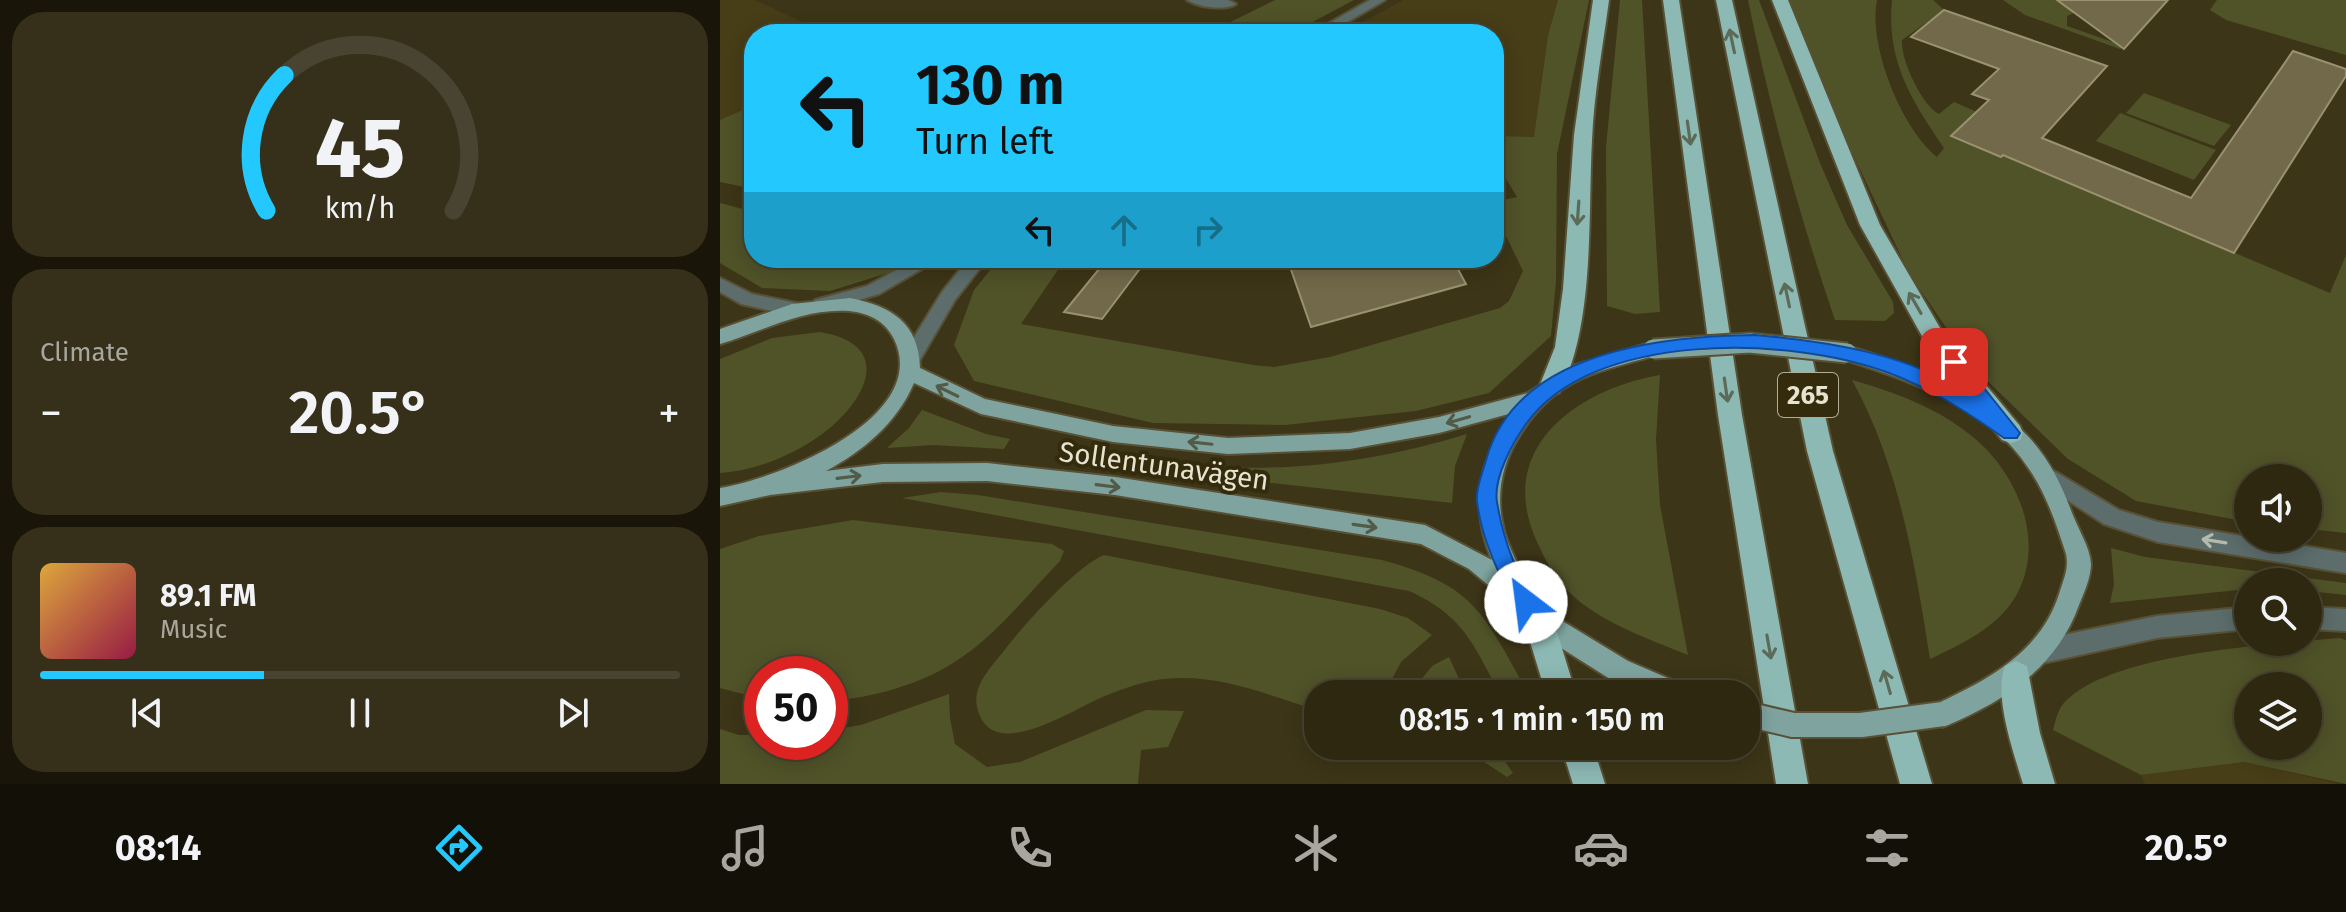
<!DOCTYPE html>
<meta charset="utf-8">
<style>
body{margin:0;font-family:"Fira Sans",sans-serif;background:#36301a;color:#f1f3f6;height:100vh;display:flex;flex-direction:column;font-size:30px;white-space:nowrap}
*{box-sizing:border-box;margin:0}
p{font-size:26px;color:#a7a69f}
.icon{flex:none;width:44px;height:44px;fill:none;stroke:currentColor;stroke-width:2;stroke-linecap:round;stroke-linejoin:round}
.map{position:relative;flex:1;overflow:hidden}
.side{display:flex;flex-direction:column;gap:12px;padding:12px;background:#191609;width:720px}
.side>*{flex:none}
.top-card{position:absolute;left:24px;top:24px;width:760px;height:244px;border-radius:32px;box-shadow:0 4px 20px #0003,0 0 0 2px #494431;background:#23c9fe;color:#111;overflow:hidden}
.buttons{position:absolute;left:1514px;top:464px;display:grid;gap:16px}
.buttons a{display:grid;place-items:center;width:88px;height:88px;border-radius:50%;background:#2e2811;box-shadow:0 4px 20px #0003,0 0 0 2px #494431;font-size:40px}
.speed{position:absolute;left:24px;top:656px;display:flex;gap:16px;font-size:40px;font-weight:700;text-align:center}
.speed>*{display:grid;place-content:center;width:104px;height:104px;border-radius:50%;background:#2e2811;box-shadow:0 4px 20px #0003,0 0 0 2px #494431;line-height:1}
.speed .limit{border:12px solid #d22;background:#fff;color:#111}
.pin{position:absolute;display:grid;place-items:center;width:68px;height:68px;color:#fff;margin:-34px;border-radius:16px;box-shadow:0 4px 12px #0006}
.me{position:absolute;width:88px;margin:-44px;rotate:330deg;stroke-linejoin:round;filter:drop-shadow(0 0 6px #0008)}
.turn{display:flex;align-items:center;gap:28px;height:168px;padding:0 40px;font-size:36px}
.turn .icon{width:104px;height:104px;stroke-width:2.5}
.turn b{display:block;font-size:56px;line-height:68px}
.lanes{display:flex;align-items:center;height:76px;padding:0 40px;background:#0003;justify-content:center;gap:40px;direction:ltr}
.lanes .off{opacity:.35}
.big{font-size:60px;font-weight:600;line-height:1.1}
.side .tile{flex:1;display:flex;flex-direction:column;justify-content:center;gap:12px;min-width:0;padding:0 28px;border-radius:32px;background:#36301a}
.side .dial{align-items:center;gap:0}
.dial svg{height:208px;overflow:visible;fill:none;stroke:#494431;stroke-width:7;stroke-linecap:round;text-anchor:middle}
.dial text{fill:#f1f3f6;stroke:none}
.song{display:flex;align-items:center;gap:24px}
.cover{width:96px;height:96px;border-radius:12px;background:linear-gradient(135deg,hsl(40 70% 55%),hsl(340 70% 35%))}
.played{height:8px;border-radius:4px;background:linear-gradient(90deg,#23c9fe 35%,#494431 35%)}
.keys{display:flex;justify-content:space-around;direction:ltr}
.heat{display:flex;justify-content:space-between;align-items:center;font-size:44px;direction:ltr}
.trip{position:absolute;left:584px;top:680px;width:456px;height:80px;border-radius:32px;background:#2e2811;box-shadow:0 4px 20px #0003,0 0 0 2px #494431;font-weight:600;line-height:80px;text-align:center}
.dock{display:flex;height:128px;justify-content:space-around;align-items:center;background:#121007;color:#a7a69f}
.dock .icon{width:56px;height:56px}
.dock .current{color:#23c9fe}
.dock b{font-size:36px;color:#f1f3f6}
main{display:flex;flex:1;min-height:0}
.map>svg:first-child{display:block}
.built{fill:#473d17}
.green{fill:#505328;fill-rule:evenodd}
.building{fill:#72694a;stroke:#9a9171;stroke-width:2}
.lines{fill:none;stroke-linecap:round;stroke-linejoin:round}
.minor-casing{stroke:#585135;stroke-width:4}
.major-casing{stroke:#585135;stroke-width:4}
.highway-casing{stroke:#585135;stroke-width:4}
.minor{fill:#5c6d6b;fill-rule:evenodd}
.major{fill:#7fa49f;fill-rule:evenodd}
.highway{fill:#8db9b4;fill-rule:evenodd}
.major-bridge-far1-casing{stroke:#585135;stroke-width:23;stroke-linecap:butt}
.major-bridge-casing{stroke:#585135;stroke-width:28;stroke-linecap:butt}
.major-bridge-far1{stroke:#7fa49f;stroke-width:19}
.major-bridge{stroke:#7fa49f;stroke-width:24}
.oneway{stroke:#5c6b58}
.oneway2{stroke:#515b47}
.oneway3{stroke:#b6baad}
.route{fill:#1a73e8;stroke:#114b97;stroke-width:2}
.labels{text-anchor:middle;dominant-baseline:central;stroke-width:8;stroke-linejoin:round;paint-order:stroke}
.shield{fill:#332b0c;stroke:#b1ac96;stroke-width:2}
.shield-label{font-size:26px;font-weight:bold;fill:#e7e3d1}
.street-label{font-size:28px;fill:#e7e3d1;stroke:#332b0c}
</style>
<main>
<section class="side">
<div class="tile dial"><svg viewBox="0 0 100 80">
<path d="M14 69A42 42 0 1 1 86 69"/>
<path d="M14 69A42 42 0 0 1 21 17" stroke="#23c9fe"/>
<text x="50" y="56" font-size="32" font-weight="700">45</text>
<text x="50" y="72" font-size="11">km/h</text>
</svg></div>
<div class="tile"><p>Climate</p>
<div class="heat"><a>−</a><b class="big">20.5°</b><a>+</a></div>
</div>
<div class="tile">
<div class="song"><i class="cover"></i><div><b>89.1 FM</b><p>Music</p></div></div>
<div class="played"></div>
<div class="keys"><svg class="icon" aria-label="previous" viewBox="0 0 24 24"><path d="M18 5L8 12l10 7zM5 5v14"/></svg><svg class="icon" aria-label="pause" viewBox="0 0 24 24"><path d="M8 5v14M16 5v14"/></svg><svg class="icon" aria-label="next" viewBox="0 0 24 24"><path d="M6 5l10 7-10 7zM19 5v14"/></svg></div>
</div>
</section>
<div class="map">
<svg width="1626" height="784" viewBox="0 0 1626 784">
<rect width="100%" height="100%" fill="#3d3517"/>
<!-- built -->
<path class="built" d="M 0,0 L 35,0 L 108,34 L 34,34 L 34,105 L 0,120 Z
M 683,0 L 838,0 L 828,35 L 814,138 L 774,136 L 774,34 L 621,34 Z
M 1524,762 L 1620,784 L 1425,784 L 1421,775 Z"/>
<!-- green -->
<path class="green" d="M 555,0 L 634,0 L 570,34 L 486,34 Z
M 838,0 L 869,0 L 837,154 L 836,281 L 831,336 L 769,393 L 696,411 L 565,425 L 433,423 L 254,381 L 234,345 L 254,290 L 280,258 L 346,258 L 301,324 L 533,365 L 554,367 L 610,357 L 780,308 L 789,301 L 803,271 L 774,211 L 774,202 L 797,197 L 774,159 L 774,136 L 814,137 L 828,35 Z
M 900,0 L 922,0 L 940,312 L 915,314 L 887,306 L 886,147 Z
M 1028,0 L 1039,0 L 1100,163 L 1127,225 L 1173,302 L 1174,313 L 1165,321 L 1115,320 C 1079,215 1050,109 1028,0 Z
M 1060,0 L 1157,0 C 1148,45 1181,128 1217,157 L 1224,148 C 1191,100 1166,60 1172,0 L 1213,0 L 1224,10 L 1182,40 C 1180,58 1202,106 1219,114 L 1234,102 L 1257,112 L 1232,137 L 1280,157 L 1282,155 L 1610,293 L 1626,255 L 1626,533 L 1588,529 L 1588,478 L 1528,478 L 1528,522 L 1416,501 L 1348,459 L 1254,368 L 1190,275 Z
M 1283,0 L 1337,0 L 1354,13 L 1347,16 L 1347,26 L 1404,46 L 1400,49 L 1305,15 Z
M 1497,0 L 1626,0 L 1626,55 L 1506,20 L 1490,10 Z
M 1424,93 L 1511,125 L 1494,146 L 1406,113 Z
M 34,105 L 34,189 L 0,182 L 0,120 Z
M 1400,113 L 1496,150 L 1474,180 L 1376,141 Z
M 0,203 L 34,212 L 34,258 L 193,258 L 174,271 L 110,291 L 42,288 L 0,263 Z
M 100,332 C 183,346 139,412 92,441 C 65,458 33,471 0,473 L 0,359 L 52,338 Z
M 940,375 L 936,439 L 940,505 L 968,655 C 929,639 879,622 849,592 C 836,579 826,562 819,546 C 772,451 854,390 940,375 Z
M 1132,380 C 1175,392 1218,408 1253,437 C 1297,473 1326,540 1297,594 C 1279,627 1242,644 1210,659 C 1195,564 1179,465 1132,380 Z
M 202,410 L 266,434 L 290,439 L 284,449 L 213,445 L 167,448 L 189,428 Z
M 747,434 L 735,466 L 732,503 L 488,476 L 491,466 C 576,473 665,459 747,434 Z
M 221,492 L 258,495 L 662,560 C 757,586 763,614 809,694 L 780,694 C 753,644 744,616 689,591 L 182,498 Z
M 133,520 L 332,544 L 344,551 L 340,561 C 307,595 274,638 233,663 C 199,685 150,698 110,701 L 110,674 L 42,674 L 42,699 L 0,688 L 0,549 L 39,536 Z
M 1391,548 L 1425,557 L 1626,583 L 1626,595 L 1588,591 L 1588,582 L 1528,582 L 1528,589 L 1390,603 L 1394,584 Z
M 384,555 L 660,609 L 688,618 L 712,635 L 681,662 L 664,694 L 598,694 L 598,710 C 552,697 511,678 462,678 C 436,677 409,686 385,696 C 358,706 279,761 260,716 C 248,690 268,671 283,652 C 302,627 356,566 384,555 Z
M 1619,638 L 1626,640 L 1626,784 L 1524,762 L 1421,775 L 1333,730 C 1335,723 1337,713 1341,707 C 1379,653 1556,644 1619,638 ZM 1528,686 L 1588,686 L 1588,746 L 1528,746 Z
M 729,657 L 746,694 L 690,694 L 712,666 Z
M 229,694 L 230,718 L 235,744 L 267,767 L 300,762 L 426,710 L 464,711 L 448,747 L 421,750 L 418,784 L 0,784 L 0,729 L 19,735 L 42,735 L 42,742 L 110,742 L 110,730 L 141,725 Z
M 740,746 L 774,746 L 793,773 L 787,777 Z"/>
<!-- building -->
<path class="building" d="M 1337,0 L 1448,0 L 1404,49 Z
M 1224,10 L 1387,66 L 1322,138 L 1471,198 L 1573,51 L 1626,69 L 1626,76 L 1514,253 L 1283,155 L 1281,157 L 1231,136 L 1269,100 L 1252,94 L 1279,69 L 1191,37 Z
M 388,258 L 428,258 L 382,319 L 344,312 Z
M 567,258 L 732,258 L 746,284 L 591,327 Z"/>
<g class="lines">
<defs>
<path id="minor" d="M 467,0 L 508,0 L 516,4 C 505,11 478,7 467,0 Z
M 650,0 L 665,0 L 607,34 L 590,34 Z
M 198,258 L 221,258 L 159,294 L 101,311 L 92,305 L 95,300 L 147,286 Z
M 249,258 L 268,258 L 235,300 L 197,365 L 183,365 L 180,360 L 222,292 Z
M 0,278 L 32,294 L 81,304 L 83,309 L 74,316 L 21,304 L 0,292 Z
M 1329,468 L 1399,510 L 1438,522 L 1626,553 L 1626,573 L 1438,542 L 1384,524 L 1321,483 L 1318,477 L 1321,471 Z
M 1528,607 L 1528,629 L 1437,638 L 1323,663 L 1314,659 L 1311,651 L 1314,643 L 1323,639 L 1437,616 Z
M 1588,607 L 1626,609 L 1626,631 L 1588,629 Z"/>
<path id="major" d="M 130,298 C 170,306 199,322 200,368 L 265,399 L 393,426 L 508,438 L 630,433 L 719,417 L 808,393 L 849,367 L 933,342 L 940,344 L 943,349 L 940,354 C 876,373 835,376 798,438 C 782,464 776,495 783,526 C 789,554 807,577 818,602 L 815,608 L 826,611 L 908,661 L 964,685 L 968,694 L 925,694 L 890,679 L 808,627 L 805,619 L 808,612 L 798,610 L 749,569 L 701,544 L 395,495 L 267,481 L 163,482 L 50,495 L 0,506 L 0,488 C 57,479 212,418 174,339 C 165,321 149,313 129,311 C 82,308 44,331 0,344 L 0,329 L 72,304 ZM 194,383 L 261,414 L 393,442 L 508,454 L 630,449 L 719,433 L 792,413 C 759,460 749,506 772,560 L 705,525 L 395,477 L 267,463 L 163,464 L 106,471 C 143,451 177,423 194,383 Z
M 1127,346 C 1187,364 1248,385 1297,426 C 1324,449 1340,480 1352,513 C 1358,529 1370,547 1371,564 C 1371,577 1364,593 1359,605 C 1336,669 1283,702 1223,727 L 1214,723 L 1210,714 L 1214,705 C 1268,680 1322,652 1340,591 C 1344,578 1349,568 1346,554 C 1337,526 1326,493 1309,469 C 1269,406 1188,380 1120,358 L 1117,353 L 1120,348 Z"/>
<path id="highway" d="M 873,0 L 889,0 C 883,46 874,93 872,140 C 868,215 875,327 839,393 L 831,396 L 823,393 L 819,387 L 835,347 L 843,289 L 854,135 Z
M 943,0 L 959,0 L 1022,415 L 1088,784 L 1056,784 L 998,415 Z
M 996,0 L 1012,0 L 1113,451 L 1212,784 L 1180,784 L 1087,451 Z
M 1052,0 L 1068,0 L 1160,225 L 1223,333 L 1300,426 L 1303,433 L 1300,440 L 1291,443 L 1282,440 L 1207,345 L 1140,225 Z
M 819,608 L 829,612 L 834,622 L 856,694 L 826,694 L 804,622 L 809,612 Z
M 1296,661 L 1307,666 L 1320,733 L 1335,784 L 1303,784 C 1294,754 1273,695 1285,666 Z
M 841,746 L 873,746 L 885,784 L 853,784 Z"/>
</defs>
<!-- minor casing -->
<use href="#minor" class="minor-casing"/>
<!-- major casing -->
<use href="#major" class="major-casing"/>
<!-- highway casing -->
<use href="#highway" class="highway-casing"/>
<!-- minor -->
<use href="#minor" class="minor"/>
<!-- major -->
<use href="#major" class="major"/>
<!-- highway -->
<use href="#highway" class="highway"/>
<defs>
<path id="major-bridge-far1" d="M 933,349 L 1030,343 L 1127,353"/>
<path id="major-bridge" d="M 1026,714 L 1073,725 L 1141,725 L 1223,714"/>
</defs>
<!-- major-bridge-far1 casing -->
<use href="#major-bridge-far1" class="major-bridge-far1-casing"/>
<!-- major-bridge casing -->
<use href="#major-bridge" class="major-bridge-casing"/>
<!-- major-bridge-far1 -->
<use href="#major-bridge-far1" class="major-bridge-far1"/>
<!-- major-bridge -->
<use href="#major-bridge" class="major-bridge"/>
</g>
<!-- one-way arrows -->
<defs><path id="oneway-shaft" d="M-6 0H5M1.5-3L5.5 0L1.5 3" fill="none" stroke-width="1.6" stroke-linecap="round" stroke-linejoin="round" transform="scale(2)"/></defs>
<g class="oneway">
<use href="#oneway-shaft" transform="translate(1012 41) rotate(-102)"/>
<use href="#oneway-shaft" transform="translate(969 133) rotate(82)"/>
<use href="#oneway-shaft" transform="translate(858 213) rotate(94)"/>
<use href="#oneway-shaft" transform="translate(1067 295) rotate(-102)"/>
<use href="#oneway-shaft" transform="translate(1195 303) rotate(-120)"/>
<use href="#oneway-shaft" transform="translate(1006 390) rotate(82)"/>
<use href="#oneway-shaft" transform="translate(1049 647) rotate(80)"/>
<use href="#oneway-shaft" transform="translate(1167 682) rotate(-106)"/>
</g>
<g class="oneway2">
<use href="#oneway-shaft" transform="translate(227 391) rotate(-154)"/>
<use href="#oneway-shaft" transform="translate(738 420) rotate(164)"/>
<use href="#oneway-shaft" transform="translate(480 443) rotate(-174)"/>
<use href="#oneway-shaft" transform="translate(129 477) rotate(-7)"/>
<use href="#oneway-shaft" transform="translate(388 486) rotate(7)"/>
<use href="#oneway-shaft" transform="translate(645 526) rotate(8)"/>
</g>
<use class="oneway3" href="#oneway-shaft" transform="translate(1494 541) rotate(-171)"/>
<!-- route -->
<path class="route" d="M 1035,335 C 1107,341 1190,354 1250,395 L 1225,362 L 1234,356 L 1240,358 L 1300,433 L 1297,438 L 1284,438 C 1247,412 1212,389 1169,373 C 1072,336 872,330 806,424 C 793,442 773,478 777,502 C 780,520 786,543 793,560 C 799,575 810,588 817,602 L 814,609 L 806,612 L 798,609 C 779,575 762,541 757,502 C 755,489 763,472 766,460 C 796,351 942,336 1035,335 Z"/>
<g class="labels">
<!-- shield labels -->
<rect class="shield" x="1058" y="373" width="60" height="44" rx="6"/>
<g class="shield-label">
<text x="1088" y="395">265</text>
</g>
<!-- street labels -->
<g class="street-label">
<text transform="translate(444 466) rotate(8)">Sollentunavägen</text>
</g>
</g>
</svg>
<div class="buttons">
<a><svg class="icon" aria-label="sound" viewBox="0 0 24 24"><path d="M4 9h4l5-4v14l-5-4H4zM17 9q2 3 0 6"/></svg></a>
<a><svg class="icon" aria-label="search" viewBox="0 0 24 24"><circle cx="10" cy="10" r="6"/><path d="M15 15l6 6"/></svg></a>
<a><svg class="icon" aria-label="layers" viewBox="0 0 24 24"><path d="M12 4l9 5-9 5-9-5zM3 14l9 5 9-5"/></svg></a>
</div>
<div class="speed"><div class="limit">50</div></div>
<div class="pin" style="left:1234px;top:362px;background:#d93025"><svg class="icon" aria-label="arrive" viewBox="0 0 24 24"><path d="M6 21V4h12l-3 4 3 4H6"/></svg></div>
<svg class="me" style="left:806px;top:602px" viewBox="-20 -20 40 40"><circle r="19" fill="#fff"/><path d="M0-13L10 11 0 6-10 11z" fill="#1a73e8"/></svg>
<div class="trip">08:15 · 1 min · 150 m</div>
<div class="top-card">
<div class="turn"><svg class="icon" aria-label="left" viewBox="0 0 24 24"><path d="M17 20v-9H6M10 6l-5 5 5 5"/></svg><div><b>130 m</b>Turn left</div></div>
<div class="lanes"><svg class="icon" aria-label="left" viewBox="0 0 24 24"><path d="M17 20v-9H6M10 6l-5 5 5 5"/></svg><svg class="icon off" aria-label="ahead" viewBox="0 0 24 24"><path d="M12 20V5M6 11l6-6 6 6"/></svg><svg class="icon off" aria-label="right" viewBox="0 0 24 24"><path d="M7 20v-9h11M14 6l5 5-5 5"/></svg></div>
</div>
</div>
</main>
<nav class="dock">
<b>08:14</b>
<svg class="icon current" aria-label="directions" viewBox="0 0 24 24"><path d="M12 3l9 9-9 9-9-9zM9 14v-3h6M13 9l2 2-2 2"/></svg>
<svg class="icon" aria-label="music" viewBox="0 0 24 24"><path d="M9 18V5l10-2v13"/><circle cx="6" cy="18" r="3"/><circle cx="16" cy="16" r="3"/></svg>
<svg class="icon" aria-label="phone" viewBox="0 0 24 24"><path d="M5 4h4l2 5-3 2q2 4 5 5l2-3 5 2v4C11 20 4 13 5 4z"/></svg>
<svg class="icon" aria-label="climate" viewBox="0 0 24 24"><path d="M12 3v18M4 7l16 10M4 17L20 7"/></svg>
<svg class="icon" aria-label="car" viewBox="0 0 24 24"><path d="M5 17H2v-5l4-1 3-4h7l3 4 3 1v5h-3M9 17h6M6 11h13"/><circle cx="7" cy="17" r="2"/><circle cx="17" cy="17" r="2"/></svg>
<svg class="icon" aria-label="filters" viewBox="0 0 24 24"><path d="M4 7h16M4 17h16"/><circle cx="9" cy="7" r="2"/><circle cx="15" cy="17" r="2"/></svg>
<b>20.5°</b>
</nav>
